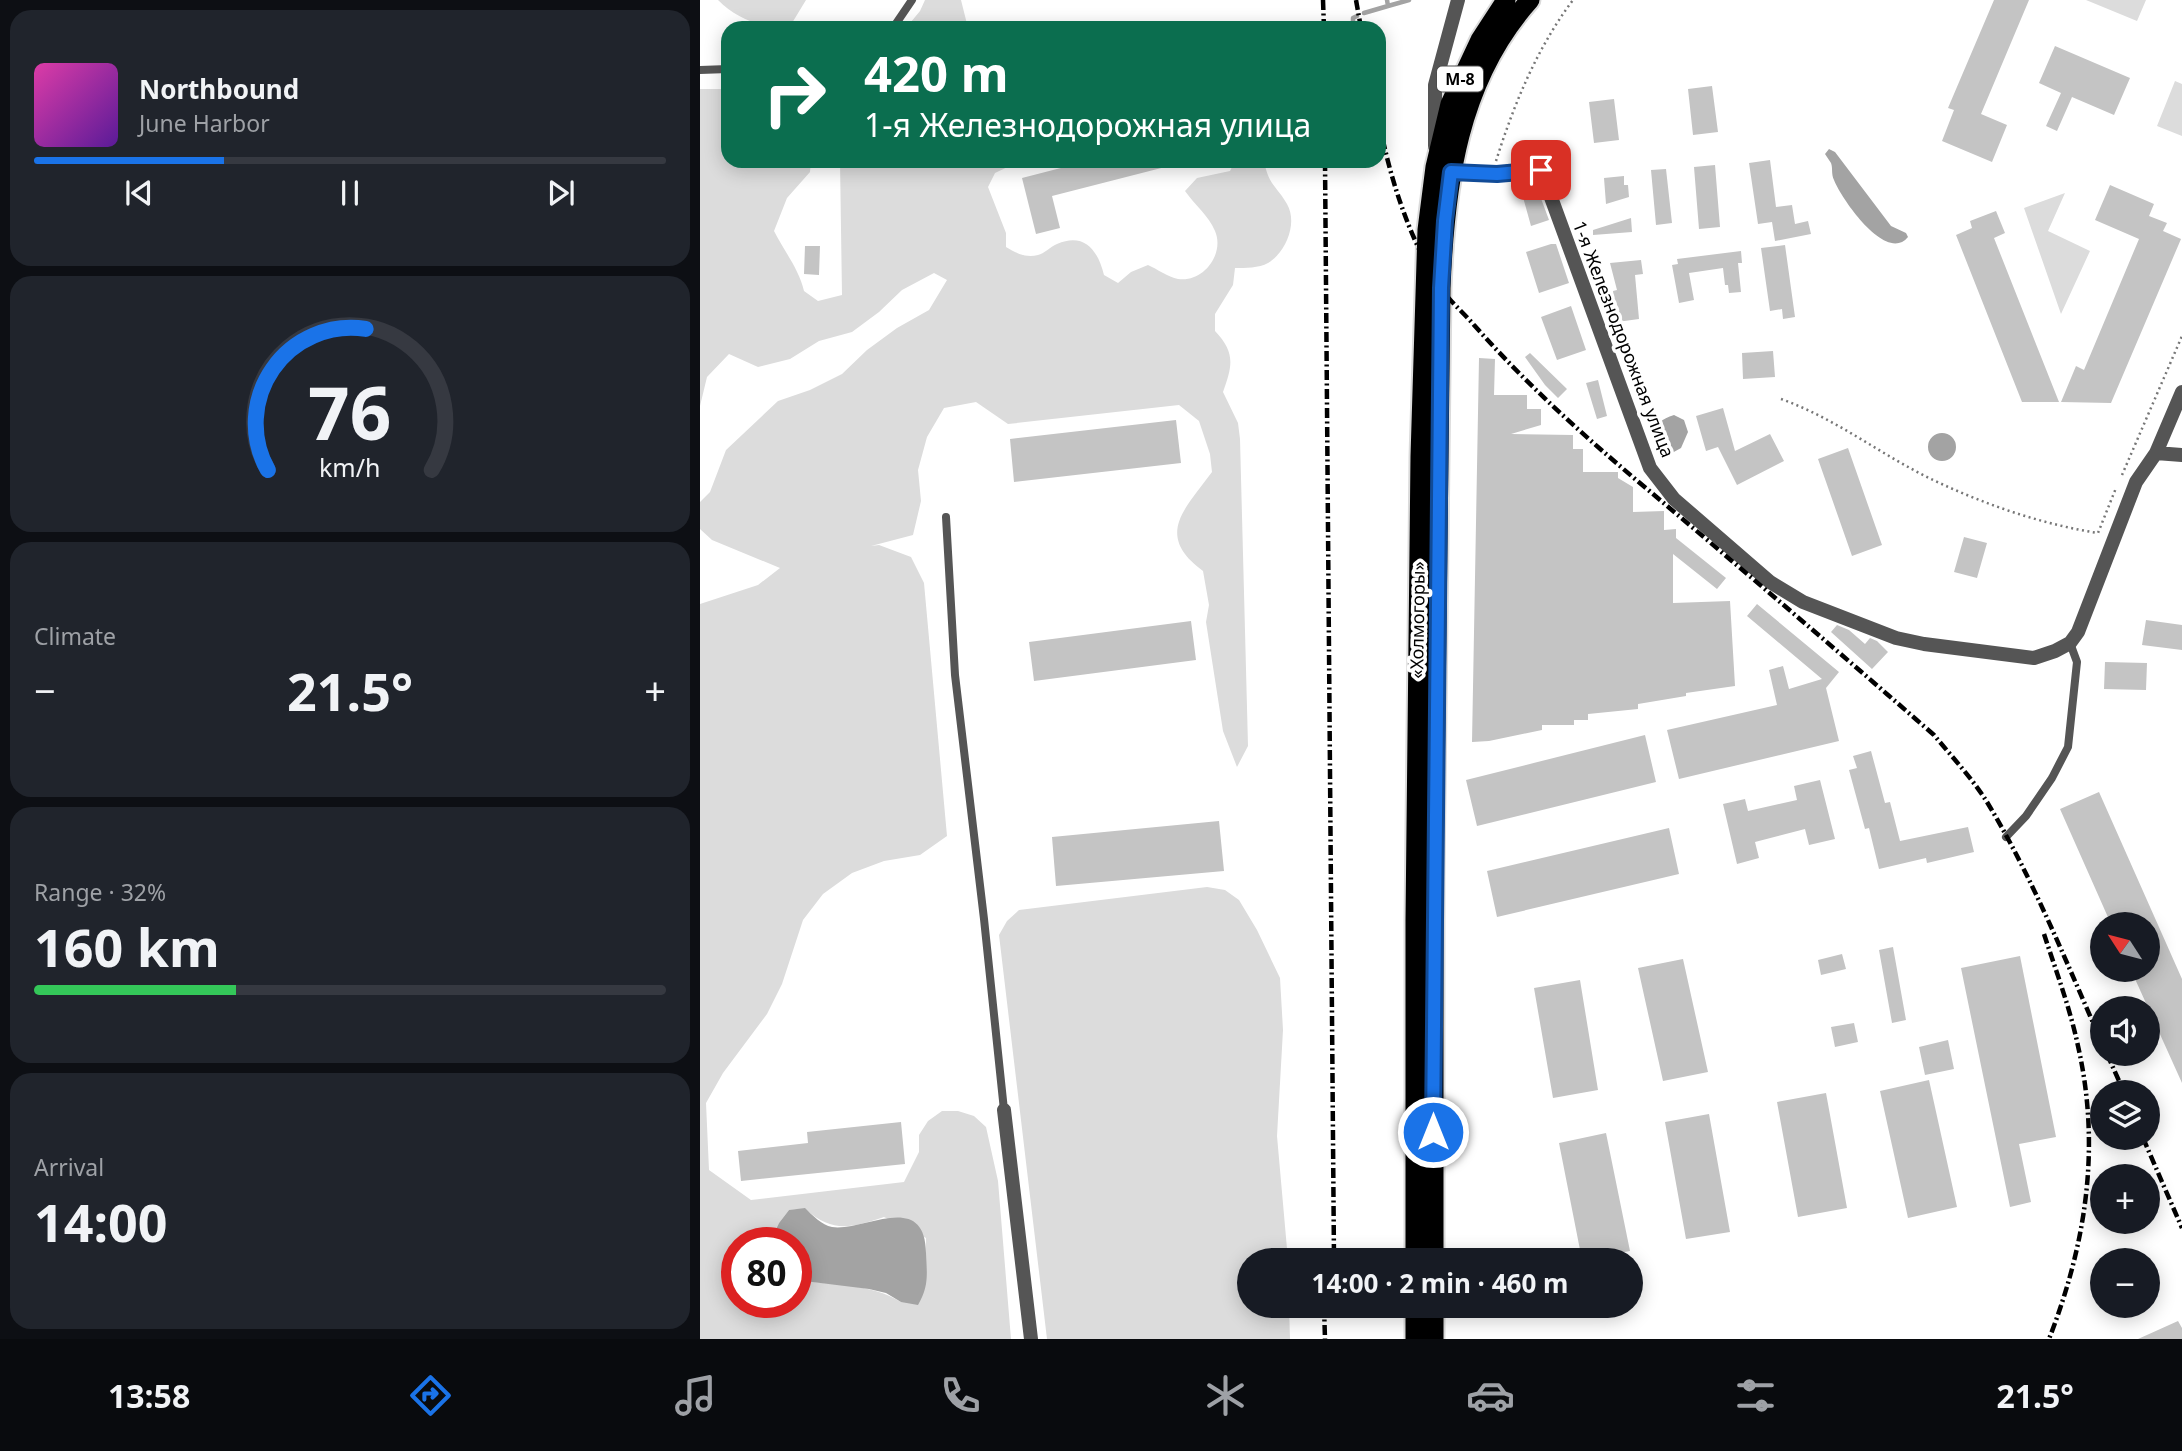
<!DOCTYPE html>
<meta charset="utf-8">
<style>
body{margin:0;font-family:"Noto Sans",sans-serif;background:#20242c;color:#f1f3f6;height:100vh;display:flex;flex-direction:column;font-size:26px;white-space:nowrap}
*{box-sizing:border-box;margin:0}
p{font-size:23px;color:#9ea1a6}
.icon{flex:none;width:38px;height:38px;fill:none;stroke:currentColor;stroke-width:2;stroke-linecap:round;stroke-linejoin:round}
.map{position:relative;flex:1;overflow:hidden}
.side{display:flex;flex-direction:column;gap:10px;padding:10px;background:#0d0f14;width:700px}
.side>*{flex:none}
.guide{position:absolute;left:21px;top:21px;width:665px;height:147px;border-radius:21px;box-shadow:0 4px 18px #0003;background:#0b6e4f;color:#fff;overflow:hidden}
.needle{width:46px;rotate:306deg}
.tools{position:absolute;left:1390px;top:912px;display:grid;gap:14px}
.tools a{display:grid;place-items:center;width:70px;height:70px;border-radius:50%;background:#171b24;box-shadow:0 4px 18px #0003;font-size:35px}
.speed{position:absolute;left:21px;top:1227px;display:flex;gap:14px;font-size:35px;font-weight:700;text-align:center}
.speed>*{display:grid;place-content:center;width:91px;height:91px;border-radius:50%;background:#171b24;box-shadow:0 4px 18px #0003;line-height:1}
.speed .limit{border:10px solid #d22;background:#fff;color:#111}
.pin{position:absolute;display:grid;place-items:center;width:60px;height:60px;color:#fff;margin:-30px;border-radius:14px;box-shadow:0 4px 10px #0006}
.me{position:absolute;width:77px;margin:-38px;rotate:0deg;stroke-linejoin:round;filter:drop-shadow(0 0 5px #0008)}
.turn{display:flex;align-items:center;gap:24px;height:147px;padding:0 28px;font-size:32px}
.turn .icon{width:91px;height:91px;stroke-width:2.5}
.turn b{display:block;font-size:49px;line-height:60px}
.big{font-size:52px;font-weight:700;line-height:1.1}
.side .tile{flex:1;display:flex;flex-direction:column;justify-content:center;gap:10px;min-width:0;padding:0 24px;border-radius:21px;background:#20242c}
.side .dial{align-items:center;gap:0}
.dial svg{height:182px;overflow:visible;fill:none;stroke:#363941;stroke-width:7;stroke-linecap:round;text-anchor:middle}
.dial text{fill:#f1f3f6;stroke:none}
.song{display:flex;align-items:center;gap:21px}
.cover{width:84px;height:84px;border-radius:10px;background:linear-gradient(135deg,hsl(320 70% 55%),hsl(270 70% 35%))}
.played{height:7px;border-radius:4px;background:linear-gradient(90deg,#1a73e8 30%,#363941 30%)}
.keys{display:flex;justify-content:space-around;direction:ltr}
.heat{display:flex;justify-content:space-between;align-items:center;font-size:38px;direction:ltr}
.charge{height:10px;border-radius:5px;background:linear-gradient(90deg,#34c759 32%,#363941 0)}
.trip{position:absolute;left:537px;top:1248px;width:406px;height:70px;border-radius:35px;background:#171b24;box-shadow:0 4px 18px #0003;font-weight:700;line-height:70px;text-align:center}
.dock{display:flex;height:112px;justify-content:space-around;align-items:center;background:#090b0e;color:#9ea1a6}
.dock .icon{width:49px;height:49px}
.dock .active{color:#1a73e8}
.dock b{font-size:32px;color:#f1f3f6}
main{display:flex;flex:1;min-height:0}
.map>svg:first-child{display:block}
.green{fill:#dcdcdc;fill-rule:evenodd}
.water{fill:#a3a3a3}
.lines{fill:none;stroke-linecap:round;stroke-linejoin:round}
.stream{stroke:#a3a3a3;stroke-width:4.5}
.building{fill:#c4c4c4}
.trunk-casing{stroke:#dbdbdb;stroke-width:23}
.path{stroke:#777;stroke-width:2.5;stroke-dasharray:2 3.5;stroke-linecap:butt}
.service{stroke:#555;stroke-width:8}
.minor{stroke:#555;stroke-width:14}
.trunk{stroke:#000;stroke-width:19}
.rail{stroke:#000;stroke-width:4.5;stroke-dasharray:10 3.5 2 3.5;stroke-linecap:butt}
.route-casing{stroke:#114b97;stroke-width:18}
.route{stroke:#1a73e8;stroke-width:12}
.labels{text-anchor:middle;dominant-baseline:central;stroke-width:7;stroke-linejoin:round;paint-order:stroke}
.shield{fill:#fff;stroke:#4c4c4c;stroke-width:2}
.shield-label{font-size:16px;font-weight:bold;fill:#000}
.street-label{font-size:18px;fill:#000;stroke:#fff}
</style>
<main>
<section class="side">
<div class="tile">
<div class="song"><i class="cover"></i><div><b>Northbound</b><p>June Harbor</p></div></div>
<div class="played"></div>
<div class="keys"><svg class="icon" aria-label="previous" viewBox="0 0 24 24"><path d="M18 5L8 12l10 7zM5 5v14"/></svg><svg class="icon" aria-label="pause" viewBox="0 0 24 24"><path d="M8 5v14M16 5v14"/></svg><svg class="icon" aria-label="next" viewBox="0 0 24 24"><path d="M6 5l10 7-10 7zM19 5v14"/></svg></div>
</div>
<div class="tile dial"><svg viewBox="0 0 100 80">
<path d="M14 69A42 42 0 1 1 86 69"/>
<path d="M14 69A42 42 0 0 1 57 7" stroke="#1a73e8"/>
<text x="50" y="56" font-size="32" font-weight="700">76</text>
<text x="50" y="72" font-size="11">km/h</text>
</svg></div>
<div class="tile"><p>Climate</p>
<div class="heat"><a>−</a><b class="big">21.5°</b><a>+</a></div>
</div>
<div class="tile"><p>Range · 32%</p><b class="big">160 km</b><div class="charge"></div></div>
<div class="tile"><p>Arrival</p><b class="big">14:00</b></div>
</section>
<div class="map">
<svg width="1482" height="1339" viewBox="0 0 1482 1339">
<rect width="100%" height="100%" fill="#fff"/>
<!-- green -->
<path class="green" d="M 18,0 L 106,0 L 89,28 C 61,28 37,19 18,0 Z
M 225,0 L 261,0 L 268,28 L 206,28 L 220,11 Z
M 1386,0 L 1446,0 L 1437,21 Z
M 1475,81 L 1482,84 L 1482,136 L 1457,126 Z
M 0,89 L 28,89 L 28,161 L 111,161 L 110,172 L 87,198 L 74,231 C 84,251 99,269 104,291 L 118,301 L 142,295 L 140,161 L 320,161 L 295,173 L 288,187 L 306,233 L 306,247 C 316,253 325,258 338,255 C 344,254 350,247 357,244 C 384,232 398,250 404,275 L 418,283 L 431,272 L 448,265 C 457,269 468,277 478,279 C 503,283 525,254 515,231 C 509,216 494,204 485,191 L 497,178 L 530,171 L 535,161 L 564,161 C 569,186 576,185 587,204 C 598,223 586,252 568,263 C 559,268 545,268 535,268 L 533,285 L 515,314 L 515,331 C 535,352 533,365 523,392 L 538,423 L 540,439 L 548,746 L 537,767 L 523,731 L 506,622 L 509,605 L 503,571 C 454,535 485,509 512,472 L 510,454 L 499,421 L 479,405 L 308,424 L 276,402 L 244,408 L 227,437 L 218,470 L 221,501 L 213,535 L 171,546 L 179,545 L 211,557 L 224,583 L 247,836 L 220,855 L 184,861 L 152,873 L 123,894 L 103,920 L 82,984 L 67,1014 L 23,1073 L 6,1103 L 9,1170 L 51,1200 L 204,1182 L 219,1152 L 219,1135 L 228,1121 L 242,1111 L 258,1111 L 274,1116 L 286,1127 L 298,1181 L 311,1339 L 0,1339 L 0,604 L 58,585 L 80,568 L 12,540 L 0,529 L 0,502 L 10,492 L 26,450 L 78,401 L 110,390 L 142,374 L 167,350 L 197,328 L 229,310 L 247,280 L 234,273 L 202,290 L 179,312 L 152,332 L 119,341 L 90,359 L 58,367 L 29,354 L 7,377 L 0,406 ZM 105,1209 C 133,1233 150,1228 184,1217 L 226,1238 L 226,1255 L 201,1302 C 170,1283 131,1285 96,1280 L 96,1302 L 37,1302 L 37,1242 L 70,1242 L 79,1223 L 89,1210 Z
M 1365,193 L 1348,231 L 1390,251 L 1361,314 L 1324,208 Z
M 507,887 L 525,890 L 539,900 L 557,930 L 580,978 L 583,1030 L 577,1136 L 588,1260 L 550,1260 L 550,1306 L 589,1306 L 590,1339 L 347,1339 L 299,935 L 307,921 L 319,910 Z"/>
<!-- water -->
<path class="water" d="M 1129,149 L 1135,152 L 1191,226 L 1206,233 L 1208,237 C 1186,264 1141,198 1134,180 C 1131,174 1133,168 1131,163 C 1129,160 1127,157 1125,154 Z
M 974,415 L 984,420 L 988,432 L 981,448 L 972,453 L 959,447 C 952,431 956,420 974,415 Z
M1228 447a14 14 0 1 1 28 0a14 14 0 1 1-28 0Z
M 105,1208 C 112,1215 122,1225 132,1227 C 163,1232 225,1189 226,1253 C 227,1275 229,1286 218,1305 L 201,1302 L 186,1293 L 169,1289 L 96,1280 L 96,1242 L 70,1242 L 79,1223 L 89,1210 Z"/>
<g class="lines">
<!-- stream -->
<path class="stream" d="M 688,6 L 709,0
M 664,13 L 688,6 L 687,0
M 653,28 L 653,18 L 657,16"/>
</g>
<!-- building -->
<path class="building" d="M 1294,0 L 1329,0 L 1281,114 L 1307,125 L 1292,162 L 1242,141 L 1254,110 L 1248,108 Z
M 1355,46 L 1430,78 L 1414,115 L 1372,97 L 1357,131 L 1346,126 L 1361,93 L 1339,83 Z
M 1012,86 L 1018,132 L 993,135 L 988,89 Z
M 914,99 L 919,140 L 894,143 L 889,102 Z
M 1070,160 L 1076,207 L 1092,205 L 1095,224 L 1108,221 L 1111,234 L 1075,241 L 1072,222 L 1058,224 L 1049,163 Z
M 388,161 L 473,161 L 473,165 L 352,196 L 360,228 L 336,234 L 322,178 Z
M 1015,165 L 1020,227 L 999,229 L 994,167 Z
M 966,169 L 972,223 L 956,225 L 951,170 Z
M 924,176 L 924,185 L 928,185 L 929,197 L 906,204 L 904,178 Z
M 836,185 L 849,220 L 831,226 L 821,190 Z
M 1410,185 L 1454,204 L 1449,216 L 1467,223 L 1463,231 L 1481,239 L 1411,403 L 1361,402 L 1376,366 L 1384,370 L 1439,239 L 1395,220 Z
M 1296,211 L 1305,233 L 1294,238 L 1359,402 L 1322,402 L 1256,235 L 1272,228 L 1270,221 Z
M 931,218 L 932,232 L 893,235 L 893,230 Z
M 851,244 L 856,244 L 869,283 L 839,293 L 826,252 Z
M 1085,245 L 1095,317 L 1083,319 L 1082,309 L 1070,311 L 1061,248 Z
M 105,246 L 120,246 L 119,275 L 104,274 Z
M 1041,251 L 1042,263 L 1038,263 L 1041,292 L 1029,293 L 1028,285 L 1025,285 L 1023,268 L 989,273 L 994,300 L 979,303 L 972,265 L 978,264 L 977,259 Z
M 941,260 L 943,274 L 935,275 L 939,319 L 917,322 L 913,291 L 917,290 L 910,263 Z
M 871,306 L 886,350 L 857,360 L 841,317 Z
M 1073,351 L 1075,377 L 1043,379 L 1042,353 Z
M 830,353 L 867,389 L 858,398 L 845,385 L 825,357 Z
M 779,358 L 795,359 L 794,395 L 827,395 L 827,409 L 841,409 L 841,425 L 811,434 L 873,435 L 873,449 L 883,449 L 883,472 L 918,472 L 918,478 L 933,487 L 933,512 L 964,511 L 964,530 L 976,529 L 976,538 L 1026,578 L 1017,589 L 973,554 L 973,603 L 1030,601 L 1035,686 L 986,693 L 986,696 L 938,704 L 938,709 L 888,714 L 888,720 L 874,720 L 874,725 L 842,725 L 842,730 L 789,741 L 772,742 Z
M 898,380 L 907,416 L 897,419 L 886,383 Z
M 1023,408 L 1035,451 L 1070,434 L 1084,461 L 1037,485 L 1018,447 L 1006,451 L 996,416 Z
M 476,420 L 481,463 L 314,482 L 310,439 Z
M 1148,448 L 1182,545 L 1152,556 L 1118,459 Z
M 1264,537 L 1287,543 L 1277,578 L 1254,572 Z
M 1057,604 L 1139,672 L 1126,688 L 1139,741 L 979,779 L 967,730 L 1077,705 L 1069,670 L 1083,666 L 1089,689 L 1122,679 L 1047,616 Z
M 1446,620 L 1482,625 L 1482,650 L 1442,645 Z
M 491,621 L 496,660 L 334,681 L 329,642 Z
M 1137,625 L 1149,630 L 1165,644 L 1170,638 L 1177,641 L 1188,652 L 1172,669 L 1131,632 Z
M 1405,662 L 1447,663 L 1446,690 L 1404,689 Z
M 945,735 L 956,782 L 777,826 L 766,780 Z
M 1171,751 L 1185,803 L 1190,802 L 1200,841 L 1268,827 L 1274,852 L 1227,863 L 1226,858 L 1179,869 L 1169,828 L 1165,829 L 1149,770 L 1157,768 L 1153,756 Z
M 1120,780 L 1135,839 L 1109,845 L 1105,829 L 1055,842 L 1059,858 L 1037,864 L 1023,804 L 1045,799 L 1048,811 L 1097,800 L 1094,786 Z
M 1399,792 L 1482,979 L 1482,1083 L 1431,970 L 1447,970 L 1447,924 L 1411,924 L 1360,809 Z
M 519,821 L 524,871 L 356,886 L 352,837 Z
M 969,828 L 979,874 L 797,917 L 787,871 Z
M 1193,947 L 1206,1020 L 1192,1023 L 1179,950 Z
M 1142,954 L 1146,969 L 1121,975 L 1118,960 Z
M 1320,956 L 1356,1137 L 1319,1144 L 1331,1202 L 1310,1207 L 1261,968 Z
M 983,959 L 1008,1072 L 963,1081 L 938,968 Z
M 880,980 L 898,1090 L 853,1098 L 834,988 Z
M 1154,1023 L 1158,1042 L 1135,1047 L 1131,1027 Z
M 1248,1040 L 1254,1069 L 1225,1075 L 1219,1047 Z
M 1229,1080 L 1257,1207 L 1208,1218 L 1180,1091 Z
M 1126,1093 L 1147,1208 L 1098,1217 L 1077,1102 Z
M 1009,1114 L 1030,1232 L 986,1239 L 965,1122 Z
M 201,1122 L 205,1164 L 41,1181 L 38,1151 L 108,1143 L 107,1132 Z
M 906,1133 L 930,1251 L 882,1260 L 859,1143 Z
M 1478,1321 L 1482,1328 L 1482,1339 L 1438,1339 Z"/>
<g class="lines">
<defs>
<path id="trunk" d="M 715,1260 L 715,921 L 720,456 L 727,230 L 735,167 L 750,104 L 780,40 L 806,0
M 734,1260 L 734,877 L 741,288 C 745,185 758,80 830,0
M 715,1306 L 715,1339
M 734,1306 L 734,1339"/>
</defs>
<!-- trunk casing -->
<use href="#trunk" class="trunk-casing"/>
<!-- path -->
<path class="path" d="M 796,161 C 814,104 837,48 873,0
M 1081,399 C 1140,420 1187,460 1244,485 C 1292,507 1346,525 1398,533 L 1416,488
M 1422,475 L 1482,336"/>
<!-- service -->
<path class="service" d="M 193,28 L 212,0
M 0,70 L 28,69
M 246,517 L 255,675 L 284,919 L 304,1110
M 1306,837 L 1326,816 L 1352,778 L 1368,747 L 1377,662 L 1370,643"/>
<!-- minor -->
<path class="minor" d="M 735,146 L 735,85 L 758,0
M 751,172 L 797,174 L 841,170 L 950,468 L 974,499 L 1070,582 L 1103,602 L 1196,638 L 1224,644 L 1334,658 L 1355,651 L 1370,643 L 1378,632 L 1436,482 L 1456,453 L 1482,392
M 1456,453 L 1482,455
M 304,1110 L 331,1339"/>
<!-- trunk -->
<use href="#trunk" class="trunk"/>
<!-- rail -->
<path class="rail" d="M 623,0 L 624,28
M 656,0 L 661,28
M 679,121 C 689,175 709,239 739,285 C 748,300 763,312 774,325 C 829,387 884,436 947,489 C 1043,570 1139,652 1234,735 C 1252,757 1272,778 1287,802 C 1333,878 1366,962 1402,1043
M 625,161 L 634,1260
M 1344,934 C 1356,971 1370,1008 1378,1046 C 1401,1147 1386,1244 1349,1339
M 1407,1054 L 1424,1092
M 1443,1138 L 1482,1228
M 624,1306 L 625,1339"/>
</g>
<g class="lines">
<defs>
<path id="route" d="M 733,1132 L 741,288 L 745,221 L 751,172 L 797,174 L 841,170"/>
</defs>
<!-- route casing -->
<use href="#route" class="route-casing"/>
<!-- route -->
<use href="#route" class="route"/>
</g>
<g class="labels">
<!-- shield labels -->
<rect class="shield" x="737" y="66.5" width="46" height="25" rx="5"/>
<g class="shield-label">
<text x="760" y="79">М-8</text>
</g>
<!-- street labels -->
<g class="street-label">
<text transform="translate(924 339) rotate(69)">1-я Железнодорожная улица</text>
<text transform="translate(717 620) rotate(-89)">«Холмогоры»</text>
</g>
</g>
</svg>
<div class="tools">
<a><svg class="needle" viewBox="-14 -14 28 28"><path d="M0-13l5 13h-10z" fill="#e53935"/><path d="M0 13l5-13h-10z" fill="#9ea1a6"/></svg></a>
<a><svg class="icon" aria-label="sound" viewBox="0 0 24 24"><path d="M4 9h4l5-4v14l-5-4H4zM17 9q2 3 0 6"/></svg></a>
<a><svg class="icon" aria-label="layers" viewBox="0 0 24 24"><path d="M12 4l9 5-9 5-9-5zM3 14l9 5 9-5"/></svg></a>
<a>+</a>
<a>−</a>
</div>
<div class="speed"><div class="limit">80</div></div>
<div class="pin" style="left:841px;top:170px;background:#d93025"><svg class="icon" aria-label="arrive" viewBox="0 0 24 24"><path d="M6 21V4h12l-3 4 3 4H6"/></svg></div>
<svg class="me" style="left:733px;top:1132px" viewBox="-20 -20 40 40"><circle r="17" fill="#1a73e8" stroke="#fff" stroke-width="3"/><path d="M0-11L8 9 0 5-8 9z" fill="#fff"/></svg>
<div class="trip">14:00 · 2 min · 460 m</div>
<div class="guide">
<div class="turn"><svg class="icon" aria-label="right" viewBox="0 0 24 24"><path d="M7 20v-9h11M14 6l5 5-5 5"/></svg><div><b>420 m</b>1-я Железнодорожная улица</div></div>
</div>
</div>
</main>
<nav class="dock">
<b>13:58</b>
<svg class="icon active" aria-label="directions" viewBox="0 0 24 24"><path d="M12 3l9 9-9 9-9-9zM9 14v-3h6M13 9l2 2-2 2"/></svg>
<svg class="icon" aria-label="music" viewBox="0 0 24 24"><path d="M9 18V5l10-2v13"/><circle cx="6" cy="18" r="3"/><circle cx="16" cy="16" r="3"/></svg>
<svg class="icon" aria-label="phone" viewBox="0 0 24 24"><path d="M5 4h4l2 5-3 2q2 4 5 5l2-3 5 2v4C11 20 4 13 5 4z"/></svg>
<svg class="icon" aria-label="climate" viewBox="0 0 24 24"><path d="M12 3v18M4 7l16 10M4 17L20 7"/></svg>
<svg class="icon" aria-label="car" viewBox="0 0 24 24"><path d="M5 17H2v-5l4-1 3-4h7l3 4 3 1v5h-3M9 17h6M6 11h13"/><circle cx="7" cy="17" r="2"/><circle cx="17" cy="17" r="2"/></svg>
<svg class="icon" aria-label="filters" viewBox="0 0 24 24"><path d="M4 7h16M4 17h16"/><circle cx="9" cy="7" r="2"/><circle cx="15" cy="17" r="2"/></svg>
<b>21.5°</b>
</nav>
